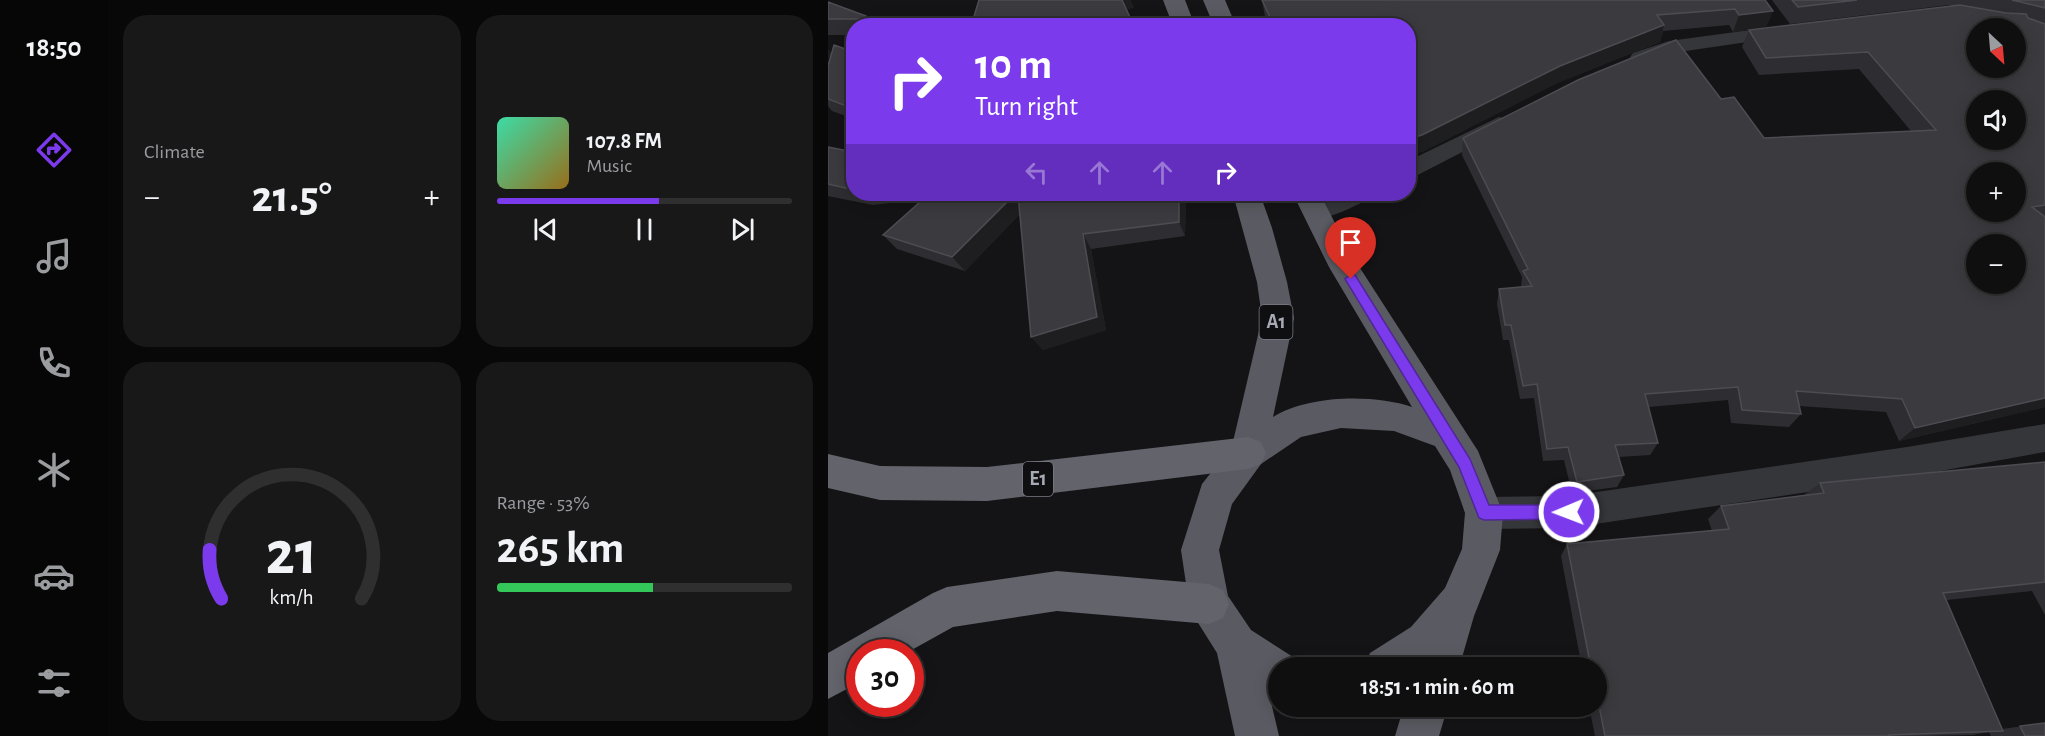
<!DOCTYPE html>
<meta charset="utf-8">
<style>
body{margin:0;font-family:"Alegreya Sans",sans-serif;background:#181819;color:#f1f3f6;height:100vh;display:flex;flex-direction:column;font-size:22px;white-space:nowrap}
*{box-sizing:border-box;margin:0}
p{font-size:20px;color:#9b9c9f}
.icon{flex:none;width:33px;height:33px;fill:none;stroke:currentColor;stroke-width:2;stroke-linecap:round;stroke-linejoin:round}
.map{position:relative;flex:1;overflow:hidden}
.panel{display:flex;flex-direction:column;gap:15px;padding:15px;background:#080809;width:720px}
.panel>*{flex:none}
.top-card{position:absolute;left:18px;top:18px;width:570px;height:183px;border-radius:24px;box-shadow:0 3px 15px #0003,0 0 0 2px #2f2f30;background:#7c3aed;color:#fff;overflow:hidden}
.needle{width:39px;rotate:154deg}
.controls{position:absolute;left:1138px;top:18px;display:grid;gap:12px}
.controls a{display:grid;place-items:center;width:60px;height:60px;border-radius:50%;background:#0f0f10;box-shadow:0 3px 15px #0003,0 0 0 2px #2f2f30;font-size:30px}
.speed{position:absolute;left:18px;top:639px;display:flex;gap:12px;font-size:30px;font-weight:700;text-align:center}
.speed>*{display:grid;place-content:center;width:78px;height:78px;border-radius:50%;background:#0f0f10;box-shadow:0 3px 15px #0003,0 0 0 2px #2f2f30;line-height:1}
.speed .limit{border:9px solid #d22;background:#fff;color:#111}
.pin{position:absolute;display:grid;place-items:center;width:51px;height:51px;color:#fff;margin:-62px -26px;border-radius:50% 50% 50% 0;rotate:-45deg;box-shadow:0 0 6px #0007}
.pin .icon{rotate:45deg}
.me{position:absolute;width:66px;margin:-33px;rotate:269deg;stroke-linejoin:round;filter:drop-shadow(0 0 4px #0008)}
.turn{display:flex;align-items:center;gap:21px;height:126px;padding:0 30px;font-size:27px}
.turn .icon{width:78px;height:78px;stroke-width:2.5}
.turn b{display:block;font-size:42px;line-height:51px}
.lanes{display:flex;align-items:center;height:57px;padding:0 30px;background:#0003;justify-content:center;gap:30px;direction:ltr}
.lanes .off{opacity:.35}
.big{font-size:45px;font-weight:600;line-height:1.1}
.panel .tile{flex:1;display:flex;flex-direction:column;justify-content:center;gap:9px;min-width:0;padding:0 21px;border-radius:24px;background:#181819}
.panel .dial{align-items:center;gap:0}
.dial svg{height:156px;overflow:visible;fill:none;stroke:#2f2f30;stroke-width:7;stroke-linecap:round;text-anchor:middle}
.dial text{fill:#f1f3f6;stroke:none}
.song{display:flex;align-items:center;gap:18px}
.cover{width:72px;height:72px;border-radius:9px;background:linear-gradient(135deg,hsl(160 70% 55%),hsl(40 70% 35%))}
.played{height:6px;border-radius:3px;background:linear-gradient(90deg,#7c3aed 55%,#2f2f30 55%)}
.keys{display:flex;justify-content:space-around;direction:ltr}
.heat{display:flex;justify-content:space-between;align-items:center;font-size:33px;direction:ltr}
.charge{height:9px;border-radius:4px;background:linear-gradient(90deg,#34c759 53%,#2f2f30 0)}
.panel .tiles{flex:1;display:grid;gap:15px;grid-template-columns:repeat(2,1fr)}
.trip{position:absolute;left:440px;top:657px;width:339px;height:60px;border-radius:30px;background:#0f0f10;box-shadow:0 3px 15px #0003,0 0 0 2px #2f2f30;font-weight:600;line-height:60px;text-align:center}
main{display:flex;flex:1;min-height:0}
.dock{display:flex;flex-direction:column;width:108px;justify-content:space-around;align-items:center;background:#060606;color:#9b9c9f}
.dock .icon{width:42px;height:42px}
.dock .on{color:#7c3aed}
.dock b{font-size:27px;color:#f1f3f6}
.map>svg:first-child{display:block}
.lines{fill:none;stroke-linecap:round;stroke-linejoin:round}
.minor{fill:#35363a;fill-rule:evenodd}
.trunk{fill:#5a5a62;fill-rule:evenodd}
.motorway{fill:#62636b;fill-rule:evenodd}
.wall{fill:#2e2d31}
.shaded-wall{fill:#1e1e20}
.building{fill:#3b3b3f;stroke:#4c4c52;stroke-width:1.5;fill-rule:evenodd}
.route{fill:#7c3aed;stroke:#51269a;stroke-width:1.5}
.labels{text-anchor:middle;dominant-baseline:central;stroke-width:6;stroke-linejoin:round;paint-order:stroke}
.shield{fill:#0f0f11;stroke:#797b84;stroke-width:1.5}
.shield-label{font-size:20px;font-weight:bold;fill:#a7a9b5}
</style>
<main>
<nav class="dock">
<b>18:50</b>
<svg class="icon on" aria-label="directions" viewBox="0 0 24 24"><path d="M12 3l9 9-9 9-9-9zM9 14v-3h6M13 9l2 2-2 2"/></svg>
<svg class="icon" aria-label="music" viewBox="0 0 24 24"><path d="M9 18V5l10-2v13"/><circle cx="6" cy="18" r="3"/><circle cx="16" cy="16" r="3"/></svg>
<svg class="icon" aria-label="phone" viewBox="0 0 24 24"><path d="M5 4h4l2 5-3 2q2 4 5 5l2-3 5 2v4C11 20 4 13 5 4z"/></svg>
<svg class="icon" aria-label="climate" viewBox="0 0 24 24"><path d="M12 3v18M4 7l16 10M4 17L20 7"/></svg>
<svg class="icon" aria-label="car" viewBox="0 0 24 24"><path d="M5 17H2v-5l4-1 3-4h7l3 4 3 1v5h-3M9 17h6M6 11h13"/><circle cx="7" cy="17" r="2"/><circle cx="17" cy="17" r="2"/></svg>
<svg class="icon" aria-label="filters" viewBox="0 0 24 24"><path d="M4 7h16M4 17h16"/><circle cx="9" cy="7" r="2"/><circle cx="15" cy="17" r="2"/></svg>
</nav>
<section class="panel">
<div class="tiles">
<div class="tile"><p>Climate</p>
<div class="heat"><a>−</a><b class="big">21.5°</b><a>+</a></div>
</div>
<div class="tile">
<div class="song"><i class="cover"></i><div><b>107.8 FM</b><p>Music</p></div></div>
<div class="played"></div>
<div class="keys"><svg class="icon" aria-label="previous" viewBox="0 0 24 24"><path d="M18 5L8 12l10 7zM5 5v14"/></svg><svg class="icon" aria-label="pause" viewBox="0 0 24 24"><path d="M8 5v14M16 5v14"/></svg><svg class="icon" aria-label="next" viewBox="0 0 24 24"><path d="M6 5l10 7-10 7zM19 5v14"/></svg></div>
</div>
<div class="tile dial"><svg viewBox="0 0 100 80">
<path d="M14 69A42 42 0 1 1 86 69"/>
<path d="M14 69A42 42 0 0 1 8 44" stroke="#7c3aed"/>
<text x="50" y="56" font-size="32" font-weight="700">21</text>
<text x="50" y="72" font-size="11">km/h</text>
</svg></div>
<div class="tile"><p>Range · 53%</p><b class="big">265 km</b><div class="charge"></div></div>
</div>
</section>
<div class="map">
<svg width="1217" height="736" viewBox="0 0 1217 736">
<rect width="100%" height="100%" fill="#141416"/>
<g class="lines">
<!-- minor -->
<path class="minor" d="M 960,25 L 967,27 L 970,31 L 967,35 L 844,53 L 812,63 L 805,61 L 802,57 L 805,53 L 841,41 Z
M 671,117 L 679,119 L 682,124 L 679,129 L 580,180 L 580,161 Z
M 508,194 L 543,194 L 540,200 C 522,207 498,223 479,217 L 475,211 L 479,205 Z
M 1217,424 L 1217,452 L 1079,477 L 741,528 L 656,529 L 644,525 L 639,513 L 644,501 L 656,497 L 741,496 L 1079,447 Z"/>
<!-- trunk -->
<path class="trunk" d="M 335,0 L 357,0 L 367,26 L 345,26 Z
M 375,0 L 397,0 L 408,26 L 386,26 Z
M 405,194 L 432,194 L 444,228 L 459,282 L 466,318 L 445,417 C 480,395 546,394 584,407 L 501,267 L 465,194 L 492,194 L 523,254 L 650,451 L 675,513 L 672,550 L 646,616 L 631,668 L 536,668 L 542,653 L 583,627 L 617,588 L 634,549 L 637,513 L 622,470 L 607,446 L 566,431 L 513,428 L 473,437 L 433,464 L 404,504 L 391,550 L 400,596 L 423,630 L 465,657 L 470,668 L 450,668 L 450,693 L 440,689 L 451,736 L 407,736 L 389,653 L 367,618 L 361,604 L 353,550 L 374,484 L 404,446 L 434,318 L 429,282 Z
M 576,706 L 620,706 L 611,736 L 567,736 Z"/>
<!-- motorway -->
<path class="motorway" d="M 420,437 L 433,442 L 438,453 L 433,464 L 420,469 L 159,501 L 52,500 L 0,488 L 0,454 L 52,466 L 159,467 Z
M 229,571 L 381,584 L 395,590 L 401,604 L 395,618 L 381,624 L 229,611 L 125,627 L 80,652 L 32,652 L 32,682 L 0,699 L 0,653 L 105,593 L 119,587 Z"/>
</g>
<!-- wall -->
<path class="wall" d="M 434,0 L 937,0 L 945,11 L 938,27 L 905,32 L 901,25 L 835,31 L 832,42 L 729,83 L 594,152 L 580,26 L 441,26 L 437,17 Z
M 944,0 L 1217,0 L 1217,407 L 1071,441 L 1058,412 L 971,406 L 973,414 L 961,427 L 903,423 L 900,400 L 821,407 L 830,443 L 822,455 L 791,457 L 796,475 L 789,487 L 744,493 L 736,460 L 715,461 L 706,398 L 692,399 L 681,340 L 675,340 L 669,304 L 671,289 L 693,287 L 694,277 L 634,155 L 635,138 L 893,99 L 936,138 L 1083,131 L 1031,69 L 931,75 L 914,47 L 921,30 L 1124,6 L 1121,5 L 962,24 Z
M 0,2 L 38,16 L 44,26 L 26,26 L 26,35 L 0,35 Z
M 0,49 L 4,54 L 26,52 L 26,119 L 4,111 L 0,106 L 0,66 L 3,57 L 0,58 Z
M 0,147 L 26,152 L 26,194 L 358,194 L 357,236 L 263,249 L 278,330 L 215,350 L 203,337 L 192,214 L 137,271 L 69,249 L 55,235 L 94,199 L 45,205 L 0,196 Z
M 1217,462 L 1217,615 L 1204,591 L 1119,600 L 1174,729 L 1217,723 L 1217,736 L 1163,736 L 1161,732 L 1144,735 L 1101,736 L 767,736 L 761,706 L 768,706 L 768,668 L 754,668 L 733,556 L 739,544 L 884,531 L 880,519 L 893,506 L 976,495 L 992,483 Z"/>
<!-- shaded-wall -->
<path class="shaded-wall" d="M 294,0 L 303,0 L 306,8 L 298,10 Z
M 945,11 L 938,27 L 905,32 L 911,15 Z
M 38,16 L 44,26 L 41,26 L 37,19 Z
M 836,25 L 832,42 L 729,83 L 594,152 L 580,156 L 580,139 L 732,66 Z
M 0,49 L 5,55 L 0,58 Z
M 187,194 L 191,194 L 200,206 L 137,271 L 124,257 Z
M 351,194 L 358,194 L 357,236 L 351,222 Z
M 255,234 L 263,249 L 278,330 L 215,350 L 203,337 Z
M 1217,398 L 1217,407 L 1071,441 L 1087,428 Z"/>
<!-- building -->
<path class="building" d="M 151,0 L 294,0 L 306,26 L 143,26 Z
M 434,0 L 937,0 L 945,11 L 911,15 L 907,9 L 829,15 L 836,25 L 732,66 L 594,135 L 580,139 L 580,26 L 446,26 Z
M 964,0 L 1029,0 L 970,7 Z
M 1184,0 L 1217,0 L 1217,8 Z
M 0,2 L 38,16 L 37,19 L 0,19 Z
M 1132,5 L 1178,13 L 1198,14 L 1200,18 L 1217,24 L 1217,205 L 1204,207 L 1217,217 L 1217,398 L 1087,428 L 1074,399 L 968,391 L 973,414 L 914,410 L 910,387 L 817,394 L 830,443 L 787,445 L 796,475 L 749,482 L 740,447 L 719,449 L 709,384 L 695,386 L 683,325 L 677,325 L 671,289 L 704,286 L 695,271 L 700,269 L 635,138 L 750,80 L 848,40 L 893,99 L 906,97 L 936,138 L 1108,130 L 1040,52 L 938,58 L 921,30 ZM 1149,28 L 1188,28 L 1188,68 L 1149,68 ZM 1149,100 L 1188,100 L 1188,140 L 1149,140 ZM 1149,172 L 1188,172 L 1188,212 L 1149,212 ZM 1149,244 L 1188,244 L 1188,284 L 1149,284 Z
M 6,45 L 26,52 L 26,109 L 0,99 L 0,66 Z
M 0,147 L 26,152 L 26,190 L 0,184 Z
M 101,194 L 187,194 L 124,257 L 55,235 Z
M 190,194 L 351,194 L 351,222 L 255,234 L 269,317 L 203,337 Z
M 1217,462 L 1217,582 L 1115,593 L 1175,731 L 1061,735 L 1062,736 L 777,736 L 768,691 L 768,668 L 763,668 L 739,544 L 901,529 L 893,506 L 996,493 L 992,483 Z
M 1217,723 L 1217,736 L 1197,736 L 1192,726 Z"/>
<!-- route -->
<path class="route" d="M 523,274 L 527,275 L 642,459 L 661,505 L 741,505 L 746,507 L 748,512 L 746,517 L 741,519 L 656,520 L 651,518 L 631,467 L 517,279 Z"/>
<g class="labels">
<!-- shield labels -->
<g class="shield">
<rect x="431.5" y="305" width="33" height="34" rx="4.5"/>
<rect x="195" y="462" width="30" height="34" rx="4.5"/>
</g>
<g class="shield-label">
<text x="448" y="322">A1</text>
<text x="210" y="479">E1</text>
</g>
</g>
</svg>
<div class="controls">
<a><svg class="needle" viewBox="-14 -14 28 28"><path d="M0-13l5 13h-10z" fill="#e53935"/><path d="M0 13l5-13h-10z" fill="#9b9c9f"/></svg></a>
<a><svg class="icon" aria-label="sound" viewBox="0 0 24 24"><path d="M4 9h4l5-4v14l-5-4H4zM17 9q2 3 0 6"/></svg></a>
<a>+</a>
<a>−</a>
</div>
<div class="speed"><div class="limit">30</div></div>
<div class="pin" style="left:523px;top:279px;background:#d93025"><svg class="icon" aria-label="arrive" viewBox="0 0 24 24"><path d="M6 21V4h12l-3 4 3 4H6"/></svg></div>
<svg class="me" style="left:741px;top:512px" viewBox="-20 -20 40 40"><circle r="17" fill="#7c3aed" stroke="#fff" stroke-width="3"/><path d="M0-11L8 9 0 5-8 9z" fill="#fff"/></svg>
<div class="trip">18:51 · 1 min · 60 m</div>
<div class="top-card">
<div class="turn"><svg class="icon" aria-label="right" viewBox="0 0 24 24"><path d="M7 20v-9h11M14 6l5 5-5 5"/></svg><div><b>10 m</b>Turn right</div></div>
<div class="lanes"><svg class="icon off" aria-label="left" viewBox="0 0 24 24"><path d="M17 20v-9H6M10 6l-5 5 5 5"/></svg><svg class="icon off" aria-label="ahead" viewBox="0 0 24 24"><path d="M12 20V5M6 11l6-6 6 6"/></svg><svg class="icon off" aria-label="ahead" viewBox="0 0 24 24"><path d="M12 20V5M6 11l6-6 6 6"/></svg><svg class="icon" aria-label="right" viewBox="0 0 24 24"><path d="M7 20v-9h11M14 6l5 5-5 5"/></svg></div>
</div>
</div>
</main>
